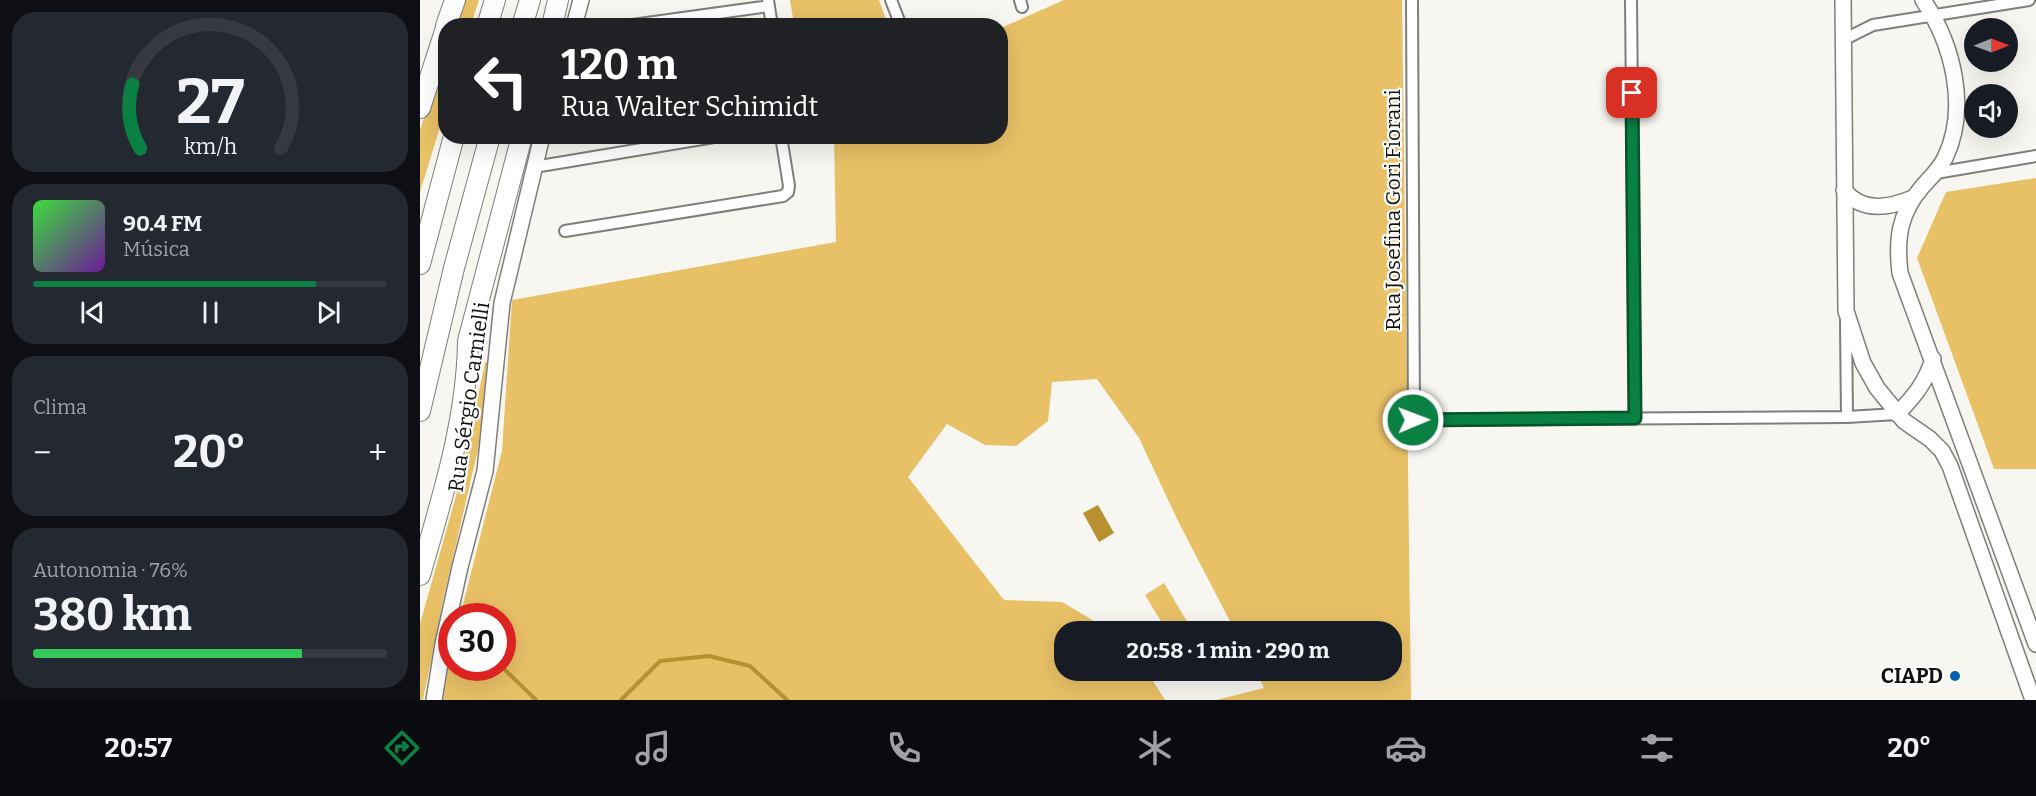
<!DOCTYPE html>
<html lang="pt">
<meta charset="utf-8">
<style>
body{margin:0;font-family:Bitter,serif;background:#242831;color:#f1f3f6;height:100vh;display:flex;flex-direction:column;font-size:22px;white-space:nowrap}
*{box-sizing:border-box;margin:0}
p{font-size:20px;color:#9ea1a6}
.icon{flex:none;width:33px;height:33px;fill:none;stroke:currentColor;stroke-width:2;stroke-linecap:round;stroke-linejoin:round}
.map{position:relative;flex:1;overflow:hidden}
.side{display:flex;flex-direction:column;gap:12px;padding:12px;background:#0d0f14;width:420px}
.side>*{flex:none}
.banner{position:absolute;left:18px;top:18px;width:570px;height:126px;border-radius:24px;box-shadow:0 6px 24px #0002;background:#202124;color:#fff;overflow:hidden}
.needle{width:39px;rotate:89deg}
.buttons{position:absolute;left:1544px;top:18px;display:grid;gap:12px}
.buttons a{display:grid;place-items:center;width:54px;height:54px;border-radius:50%;background:#171b24;box-shadow:0 6px 24px #0002;font-size:30px}
.speed{position:absolute;left:18px;top:603px;display:flex;gap:12px;font-size:30px;font-weight:700;text-align:center}
.speed>*{display:grid;place-content:center;width:78px;height:78px;border-radius:50%;background:#171b24;box-shadow:0 6px 24px #0002;line-height:1}
.speed .limit{border:9px solid #d22;background:#fff;color:#111}
.pin{position:absolute;display:grid;place-items:center;width:51px;height:51px;color:#fff;margin:-26px;border-radius:12px;box-shadow:0 3px 9px #0006}
.me{position:absolute;width:66px;margin:-33px;rotate:89deg;stroke-linejoin:round;filter:drop-shadow(0 0 4px #0008)}
.turn{display:flex;align-items:center;gap:21px;height:126px;padding:0 24px;font-size:27px}
.turn .icon{width:78px;height:78px;stroke-width:2.5}
.turn b{display:block;font-size:42px;line-height:51px}
.big{font-size:45px;font-weight:700;line-height:1.1}
.side .tile{flex:1;display:flex;flex-direction:column;justify-content:center;gap:9px;min-width:0;padding:0 21px;border-radius:24px;background:#242831}
.side .dial{align-items:center;gap:0}
.dial svg{height:156px;overflow:visible;fill:none;stroke:#363941;stroke-width:7;stroke-linecap:round;text-anchor:middle}
.dial text{fill:#f1f3f6;stroke:none}
.song{display:flex;align-items:center;gap:18px}
.cover{width:72px;height:72px;border-radius:9px;background:linear-gradient(135deg,hsl(120 70% 55%),hsl(280 70% 35%))}
.played{height:6px;border-radius:3px;background:linear-gradient(90deg,#0b8043 80%,#363941 80%)}
.keys{display:flex;justify-content:space-around;direction:ltr}
.heat{display:flex;justify-content:space-between;align-items:center;font-size:33px;direction:ltr}
.charge{height:9px;border-radius:4px;background:linear-gradient(90deg,#34c759 76%,#363941 0)}
.trip{position:absolute;left:634px;top:621px;width:348px;height:60px;border-radius:24px;background:#171b24;box-shadow:0 6px 24px #0002;font-weight:700;line-height:60px;text-align:center}
.tab-bar{display:flex;height:96px;justify-content:space-around;align-items:center;background:#090b0e;color:#9ea1a6}
.tab-bar .icon{width:42px;height:42px}
.tab-bar .active{color:#0b8043}
.tab-bar b{font-size:27px;color:#f1f3f6}
main{display:flex;flex:1;min-height:0}
.map>svg:first-child{display:block}
.green{fill:#e8c066}
.water{fill:#b7902f}
.lines{fill:none;stroke-linecap:round;stroke-linejoin:round}
.stream{stroke:#b7902f;stroke-width:4}
.street-casing{stroke:#807e7a;stroke-width:14}
.secondary-casing{stroke:#807e7a;stroke-width:18}
.highway-casing{stroke:#807e7a;stroke-width:22}
.street{stroke:#fff;stroke-width:10}
.secondary{stroke:#fff;stroke-width:15}
.highway{stroke:#fff;stroke-width:20}
.route-casing{stroke:#07532c;stroke-width:15}
.route{stroke:#0b8043;stroke-width:10}
.poi-dot{fill:#0560ad;stroke:#fff;stroke-width:2}
.labels{text-anchor:middle;dominant-baseline:central;stroke-width:4.5;stroke-linejoin:round;paint-order:stroke}
.street-label{font-size:21px;fill:#131210;stroke:#fff}
.poi-label{font-size:21px;font-weight:bold;fill:#131210;stroke:#fff;text-anchor:end}
</style>
<main>
<section class="side">
<div class="tile dial"><svg viewBox="0 0 100 80">
<path d="M14 69A42 42 0 1 1 86 69"/>
<path d="M14 69A42 42 0 0 1 10 36" stroke="#0b8043"/>
<text x="50" y="56" font-size="32" font-weight="700">27</text>
<text x="50" y="72" font-size="11">km/h</text>
</svg></div>
<div class="tile">
<div class="song"><i class="cover"></i><div><b>90.4 FM</b><p>Música</p></div></div>
<div class="played"></div>
<div class="keys"><svg class="icon" aria-label="previous" viewBox="0 0 24 24"><path d="M18 5L8 12l10 7zM5 5v14"/></svg><svg class="icon" aria-label="pause" viewBox="0 0 24 24"><path d="M8 5v14M16 5v14"/></svg><svg class="icon" aria-label="next" viewBox="0 0 24 24"><path d="M6 5l10 7-10 7zM19 5v14"/></svg></div>
</div>
<div class="tile"><p>Clima</p>
<div class="heat"><a>−</a><b class="big">20°</b><a>+</a></div>
</div>
<div class="tile"><p>Autonomia · 76%</p><b class="big">380 km</b><div class="charge"></div></div>
</section>
<div class="map">
<svg width="1616" height="700" viewBox="0 0 1616 700">
<rect width="100%" height="100%" fill="#f8f6f1"/>
<!-- green -->
<path class="green" d="M 43,0 L 59,0 L 51,25 L 35,26 Z
M 370,0 L 459,0 L 468,25 L 374,25 Z
M 644,0 L 982,0 L 991,700 L 796,700 L 844,688 L 836,671 L 972,670 L 972,632 L 815,631 L 758,521 L 719,438 L 677,379 L 632,382 L 628,421 L 596,446 L 565,445 L 527,424 L 488,477 L 584,600 L 642,602 L 691,631 L 645,632 L 645,670 L 727,671 L 745,700 L 23,700 L 31,653 L 32,668 L 82,668 L 82,616 L 40,616 L 82,451 L 92,300 L 416,242 L 414,137 L 580,136 L 581,28 Z
M 25,53 L 25,111 L 0,192 L 0,130 Z
M 1616,178 L 1616,469 L 1574,469 L 1497,258 L 1526,192 Z
M 71,358 L 58,449 L 22,605 L 3,700 L 0,700 L 0,624 L 39,485 L 65,363 Z
M 744,583 L 768,623 L 754,631 L 747,631 L 725,595 Z"/>
<!-- water -->
<path class="water" d="M 678,505 L 694,533 L 679,542 L 663,513 Z"/>
<g class="lines">
<!-- stream -->
<path class="stream" d="M 82,667 L 116,700
M 201,700 L 240,661 L 289,656 L 330,666 L 367,700"/>
<defs>
<path id="street" d="M 348,0 L 352,26
M 471,0 L 481,26
M 600,0 L 602,7
M 992,0 L 994,420 L 1427,417 L 1477,414
M 1211,0 L 1215,418
M 205,26 L 349,6
M 1423,40 L 1453,25 L 1609,0
M 114,167 L 300,136
M 1516,173 L 1616,156
M 145,231 L 363,196 L 368,192 L 369,186 L 361,136
M 1426,321 L 1427,417"/>
<path id="secondary" d="M 1423,0 L 1426,311 L 1443,363 L 1457,388 L 1484,421 L 1510,439 L 1522,451 L 1530,466 L 1613,700
M 1503,0 C 1533,44 1549,108 1525,158 C 1519,170 1511,177 1502,187 C 1479,214 1476,239 1480,273 L 1616,644
M 154,26 L 161,0
M 1424,190 C 1442,213 1469,208 1493,198
M 1477,414 C 1494,397 1506,382 1513,359
M 14,700 L 23,644 L 40,567 L 65,471 L 82,303 L 122,136"/>
<path id="highway" d="M 26,26 L 35,0
M 67,26 L 75,0
M 102,26 L 110,0
M 132,26 L 138,0
M 0,108 L 26,28
M 0,264 L 34,136
M 0,411 L 34,268 L 70,136
M 0,575 C 22,498 47,421 48,341 L 102,136"/>
</defs>
<!-- street casing -->
<use href="#street" class="street-casing"/>
<!-- secondary casing -->
<use href="#secondary" class="secondary-casing"/>
<!-- highway casing -->
<use href="#highway" class="highway-casing"/>
<!-- street -->
<use href="#street" class="street"/>
<!-- secondary -->
<use href="#secondary" class="secondary"/>
<!-- highway -->
<use href="#highway" class="highway"/>
</g>
<g class="lines">
<defs>
<path id="route" d="M 993,420 L 1215,418 L 1212,93"/>
</defs>
<!-- route casing -->
<use href="#route" class="route-casing"/>
<!-- route -->
<use href="#route" class="route"/>
</g>
<!-- markers -->
<circle class="poi-dot" cx="1535" cy="676" r="6"/>
<g class="labels">
<!-- street labels -->
<g class="street-label">
<text transform="translate(973 210) rotate(-90)">Rua Josefina Gori Fiorani</text>
<text transform="translate(49 397) rotate(-82)">Rua Sérgio Carnielli</text>
</g>
<!-- poi labels -->
<g class="poi-label">
<text x="1523" y="676">CIAPD</text>
</g>
</g>
</svg>
<div class="buttons">
<a><svg class="needle" viewBox="-14 -14 28 28"><path d="M0-13l5 13h-10z" fill="#e53935"/><path d="M0 13l5-13h-10z" fill="#9ea1a6"/></svg></a>
<a><svg class="icon" aria-label="sound" viewBox="0 0 24 24"><path d="M4 9h4l5-4v14l-5-4H4zM17 9q2 3 0 6"/></svg></a>
</div>
<div class="speed"><div class="limit">30</div></div>
<div class="pin" style="left:1212px;top:93px;background:#d93025"><svg class="icon" aria-label="arrive" viewBox="0 0 24 24"><path d="M6 21V4h12l-3 4 3 4H6"/></svg></div>
<svg class="me" style="left:993px;top:420px" viewBox="-20 -20 40 40"><circle r="17" fill="#0b8043" stroke="#fff" stroke-width="3"/><path d="M0-11L8 9 0 5-8 9z" fill="#fff"/></svg>
<div class="trip">20:58 · 1 min · 290 m</div>
<div class="banner">
<div class="turn"><svg class="icon" aria-label="left" viewBox="0 0 24 24"><path d="M17 20v-9H6M10 6l-5 5 5 5"/></svg><div><b>120 m</b>Rua Walter Schimidt</div></div>
</div>
</div>
</main>
<nav class="tab-bar">
<b>20:57</b>
<svg class="icon active" aria-label="directions" viewBox="0 0 24 24"><path d="M12 3l9 9-9 9-9-9zM9 14v-3h6M13 9l2 2-2 2"/></svg>
<svg class="icon" aria-label="music" viewBox="0 0 24 24"><path d="M9 18V5l10-2v13"/><circle cx="6" cy="18" r="3"/><circle cx="16" cy="16" r="3"/></svg>
<svg class="icon" aria-label="phone" viewBox="0 0 24 24"><path d="M5 4h4l2 5-3 2q2 4 5 5l2-3 5 2v4C11 20 4 13 5 4z"/></svg>
<svg class="icon" aria-label="climate" viewBox="0 0 24 24"><path d="M12 3v18M4 7l16 10M4 17L20 7"/></svg>
<svg class="icon" aria-label="car" viewBox="0 0 24 24"><path d="M5 17H2v-5l4-1 3-4h7l3 4 3 1v5h-3M9 17h6M6 11h13"/><circle cx="7" cy="17" r="2"/><circle cx="17" cy="17" r="2"/></svg>
<svg class="icon" aria-label="filters" viewBox="0 0 24 24"><path d="M4 7h16M4 17h16"/><circle cx="9" cy="7" r="2"/><circle cx="15" cy="17" r="2"/></svg>
<b>20°</b>
</nav>
